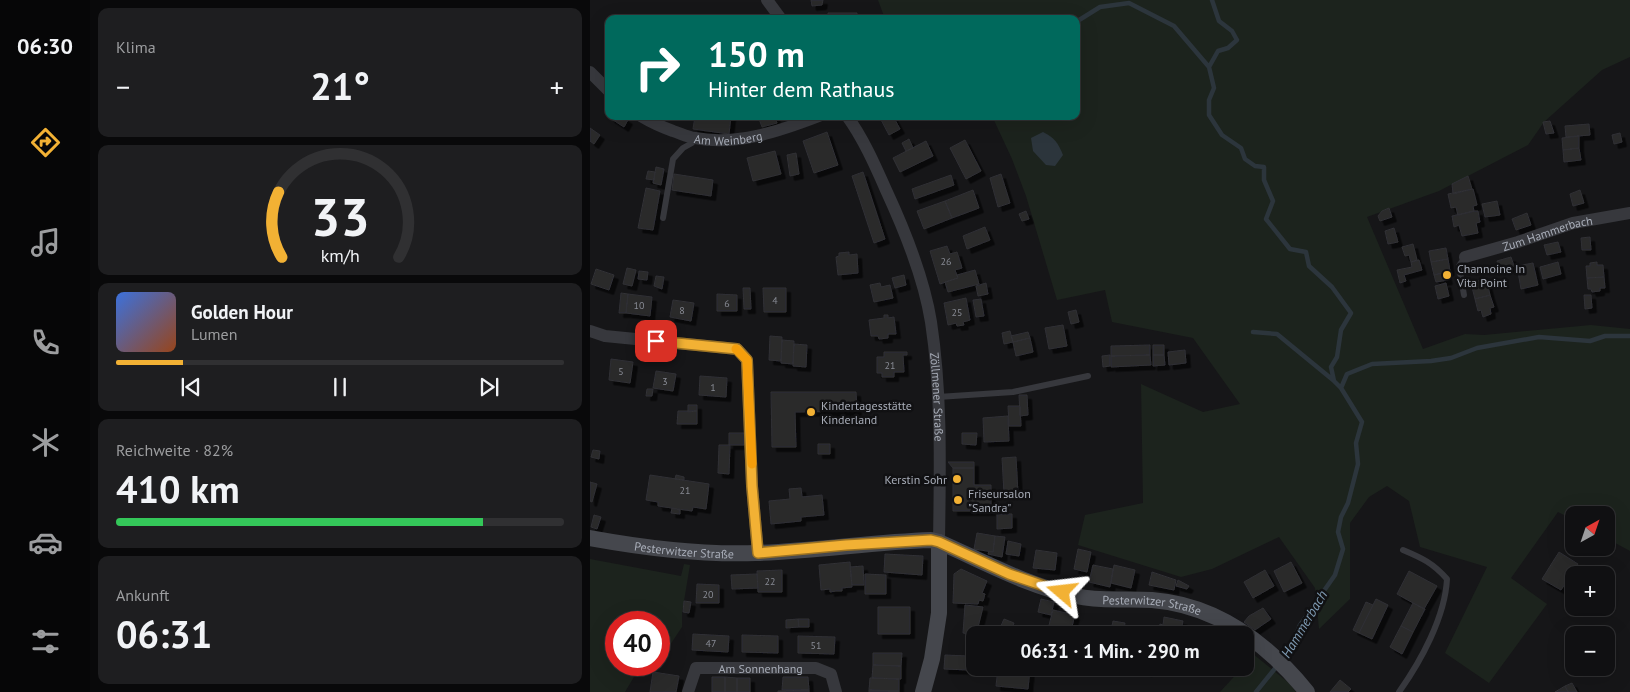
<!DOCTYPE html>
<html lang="de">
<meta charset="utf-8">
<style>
body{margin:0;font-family:"PT Sans",sans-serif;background:#1e1e20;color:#f1f3f6;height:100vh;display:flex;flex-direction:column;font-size:19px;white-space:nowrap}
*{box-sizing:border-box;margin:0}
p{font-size:16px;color:#9c9d9f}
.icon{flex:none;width:28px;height:28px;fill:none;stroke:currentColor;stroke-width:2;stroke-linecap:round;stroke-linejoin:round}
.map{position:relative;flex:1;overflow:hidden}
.drawer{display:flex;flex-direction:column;gap:8px;padding:8px;background:#09090a;width:500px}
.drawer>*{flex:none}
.hud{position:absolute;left:15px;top:15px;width:475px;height:105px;border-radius:10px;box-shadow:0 5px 20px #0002,0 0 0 1px #303032;background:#00695c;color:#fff;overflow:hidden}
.needle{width:32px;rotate:40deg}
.tools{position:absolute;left:975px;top:506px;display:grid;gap:10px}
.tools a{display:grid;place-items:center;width:50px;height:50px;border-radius:10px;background:#101012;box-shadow:0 5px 20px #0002,0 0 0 1px #303032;font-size:25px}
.speed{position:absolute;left:15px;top:611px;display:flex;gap:10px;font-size:25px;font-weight:700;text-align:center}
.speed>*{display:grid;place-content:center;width:65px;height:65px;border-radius:50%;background:#101012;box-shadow:0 5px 20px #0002,0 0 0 1px #303032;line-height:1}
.speed .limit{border:8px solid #d22;background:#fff;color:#111}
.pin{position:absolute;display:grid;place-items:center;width:42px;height:42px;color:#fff;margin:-21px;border-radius:10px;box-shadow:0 2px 8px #0006}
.me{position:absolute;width:55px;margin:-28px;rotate:287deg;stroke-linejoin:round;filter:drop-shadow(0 0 4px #0008)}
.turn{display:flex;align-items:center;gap:18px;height:105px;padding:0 20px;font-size:22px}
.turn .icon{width:65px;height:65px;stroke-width:2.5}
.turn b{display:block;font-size:35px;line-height:42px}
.big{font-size:38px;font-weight:700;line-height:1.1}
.drawer .tile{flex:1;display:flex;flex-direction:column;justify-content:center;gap:8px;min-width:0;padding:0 18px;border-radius:10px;background:#1e1e20}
.drawer .dial{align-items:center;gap:0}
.dial svg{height:130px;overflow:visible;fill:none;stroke:#303032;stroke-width:7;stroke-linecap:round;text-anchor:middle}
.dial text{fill:#f1f3f6;stroke:none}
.song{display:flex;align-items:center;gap:15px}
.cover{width:60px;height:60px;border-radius:8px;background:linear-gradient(135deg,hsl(220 70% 55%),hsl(20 70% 35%))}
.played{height:5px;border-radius:2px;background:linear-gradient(90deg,#f2b134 15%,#303032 15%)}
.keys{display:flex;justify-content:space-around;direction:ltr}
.heat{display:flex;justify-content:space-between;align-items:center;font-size:28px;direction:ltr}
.charge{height:8px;border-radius:4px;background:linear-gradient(90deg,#34c759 82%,#303032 0)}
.trip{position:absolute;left:376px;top:626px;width:288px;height:50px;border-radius:10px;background:#101012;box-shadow:0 5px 20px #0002,0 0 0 1px #303032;font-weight:700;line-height:50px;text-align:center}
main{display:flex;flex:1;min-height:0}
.tab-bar{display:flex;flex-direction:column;width:90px;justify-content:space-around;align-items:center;background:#060607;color:#9c9d9f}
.tab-bar .icon{width:35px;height:35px}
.tab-bar .selected{color:#f2b134}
.tab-bar b{font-size:22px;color:#f1f3f6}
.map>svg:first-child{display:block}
.green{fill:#1c231d}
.water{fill:#2c353c}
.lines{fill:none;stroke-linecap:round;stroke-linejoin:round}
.stream{stroke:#2c353c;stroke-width:4.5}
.building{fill:#29292c;stroke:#303034;filter:url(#shadow)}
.lane{stroke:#37383d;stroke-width:6}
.street{stroke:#37383d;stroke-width:12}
.secondary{stroke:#45474d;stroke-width:16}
.route-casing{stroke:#9d7322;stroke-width:12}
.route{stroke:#f2b134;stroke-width:9}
.slow{stroke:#f59e0b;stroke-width:9}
.poi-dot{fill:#f2b134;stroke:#111113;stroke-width:2}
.labels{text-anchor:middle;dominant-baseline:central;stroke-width:5;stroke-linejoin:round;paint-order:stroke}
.number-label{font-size:10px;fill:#888b94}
.street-label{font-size:12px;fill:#a8adb8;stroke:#111113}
.poi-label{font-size:12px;fill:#a8adb8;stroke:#111113;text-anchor:start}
.water-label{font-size:14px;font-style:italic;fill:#7f9bb3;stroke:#111113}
</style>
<main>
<nav class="tab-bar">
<b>06:30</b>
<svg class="icon selected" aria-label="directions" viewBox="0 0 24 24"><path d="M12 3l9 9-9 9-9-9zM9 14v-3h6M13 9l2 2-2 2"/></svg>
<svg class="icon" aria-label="music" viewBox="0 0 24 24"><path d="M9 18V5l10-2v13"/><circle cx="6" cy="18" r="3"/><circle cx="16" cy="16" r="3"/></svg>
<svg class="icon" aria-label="phone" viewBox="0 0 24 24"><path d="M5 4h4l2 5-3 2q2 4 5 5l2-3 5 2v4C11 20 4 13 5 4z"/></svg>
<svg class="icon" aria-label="climate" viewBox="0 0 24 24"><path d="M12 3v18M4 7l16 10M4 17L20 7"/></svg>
<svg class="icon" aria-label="car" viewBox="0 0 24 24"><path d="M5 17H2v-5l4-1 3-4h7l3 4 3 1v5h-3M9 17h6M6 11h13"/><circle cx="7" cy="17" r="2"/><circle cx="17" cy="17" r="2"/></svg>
<svg class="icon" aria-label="filters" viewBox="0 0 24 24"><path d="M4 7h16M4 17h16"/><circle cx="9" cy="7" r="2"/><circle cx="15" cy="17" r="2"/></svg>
</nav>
<section class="drawer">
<div class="tile"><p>Klima</p>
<div class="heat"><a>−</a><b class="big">21°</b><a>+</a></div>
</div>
<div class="tile dial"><svg viewBox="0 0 100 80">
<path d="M14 69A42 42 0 1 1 86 69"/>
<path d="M14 69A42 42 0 0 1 12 29" stroke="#f2b134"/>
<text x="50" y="56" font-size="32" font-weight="700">33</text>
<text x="50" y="72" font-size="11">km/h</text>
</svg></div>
<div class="tile">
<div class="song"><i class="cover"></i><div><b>Golden Hour</b><p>Lumen</p></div></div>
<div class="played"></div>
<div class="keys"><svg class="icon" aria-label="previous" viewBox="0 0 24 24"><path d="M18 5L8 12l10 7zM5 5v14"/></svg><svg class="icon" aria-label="pause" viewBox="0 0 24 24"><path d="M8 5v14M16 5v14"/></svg><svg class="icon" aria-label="next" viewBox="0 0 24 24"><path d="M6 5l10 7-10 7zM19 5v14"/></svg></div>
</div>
<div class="tile"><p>Reichweite · 82%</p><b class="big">410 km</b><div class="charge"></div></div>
<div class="tile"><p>Ankunft</p><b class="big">06:31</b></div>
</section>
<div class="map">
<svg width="1040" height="692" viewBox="0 0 1040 692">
<defs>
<filter id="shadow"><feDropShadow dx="4.5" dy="4.5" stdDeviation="0" flood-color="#0009"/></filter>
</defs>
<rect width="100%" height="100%" fill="#161618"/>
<!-- green -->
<path class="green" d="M 288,0 L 1040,0 L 1040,57 L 1012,70 L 954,122 L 938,145 L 849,191 L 777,217 L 833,349 L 875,334 L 894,335 L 1001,325 L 1040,329 L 1040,551 L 1016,538 L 1016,515 L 984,515 L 984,520 L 968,512 L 921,578 L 957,604 L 899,683 L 855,653 L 897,567 L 830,547 L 819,501 L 797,486 L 779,497 L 760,523 L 760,599 L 729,629 L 725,588 L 689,537 L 622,569 L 591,577 L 488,545 L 495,515 L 553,503 L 551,384 L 613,412 L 650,404 L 603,338 L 522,322 L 515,290 L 467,300 L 436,196 L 422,159 L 402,116 L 486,116 L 486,19 L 295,19 Z
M 0,559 L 91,576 L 94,564 L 100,565 L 92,613 L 92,627 L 78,648 L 69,643 L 69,622 L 26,622 L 26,665 L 51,665 L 35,692 L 0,692 Z
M 663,654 L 699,683 L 706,692 L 630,692 L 652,668 L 655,668 L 655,664 Z"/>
<!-- water -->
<path class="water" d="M 453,132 C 465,138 468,143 473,155 L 465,166 L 456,165 L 443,151 L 441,138 Z"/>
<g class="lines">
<!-- stream -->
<path class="stream" d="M 622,0 L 629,21 L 642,31 L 647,40 L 638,48 L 628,51 L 619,67 L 624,88 L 619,100 L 619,115 L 632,135 L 651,148 L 655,159 L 665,166 L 674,167 L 674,180 L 683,201 L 676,219 L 700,249 L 716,252 L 719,266 L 742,287 L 761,313 L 751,330 L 747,357 L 741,367 L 744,381 L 751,388 L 772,422 L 766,443 L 768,464 L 758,503 L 751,517 L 748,532 L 753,549 L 745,575 L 710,625 L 697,655 L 692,661
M 486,22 L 510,7 L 539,3 L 584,26 L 619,67
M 663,332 L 687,334 L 743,380
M 751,388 L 757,374 L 782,364 L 841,361 L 861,358 L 887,348 L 949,337 L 1000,341 L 1015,336 L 1040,336
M 666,692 L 687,666"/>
</g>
<!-- building -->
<path class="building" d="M 221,0 L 233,0 L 232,5 L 222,6 Z
M 238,13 L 267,13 L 267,19 L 238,19 Z
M 21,116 L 32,116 L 38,120 L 34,127 L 20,118 Z
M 105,116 L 141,116 L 139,134 L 103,129 Z
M 168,116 L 185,116 L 187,123 L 172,127 Z
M 289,116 L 303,116 L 310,129 L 299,135 Z
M 960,121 L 964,133 L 956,134 L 953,122 Z
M 999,124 L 1000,135 L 976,137 L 975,126 Z
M 0,128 L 10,135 L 4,144 L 0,141 Z
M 237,132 L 248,165 L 224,173 L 213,141 Z
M 1030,133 L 1032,142 L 1024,144 L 1022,135 Z
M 989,136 L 989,148 L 973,150 L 972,138 Z
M 319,139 L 323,148 L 316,151 L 312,143 Z
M 375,140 L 391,171 L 376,179 L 360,148 Z
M 336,141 L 343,156 L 310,172 L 303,158 Z
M 989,148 L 991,160 L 974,162 L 973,150 Z
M 185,151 L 191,174 L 163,181 L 157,158 Z
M 206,153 L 209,174 L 200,176 L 197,155 Z
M 66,167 L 74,169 L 71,185 L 63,183 Z
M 58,171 L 65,172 L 64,180 L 56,179 Z
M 273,172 L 295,239 L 284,243 L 262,176 Z
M 84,174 L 123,180 L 121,196 L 82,190 Z
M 411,174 L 420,203 L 408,207 L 400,178 Z
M 361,175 L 364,185 L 325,199 L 322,189 Z
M 878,176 L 882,189 L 863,194 L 862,184 Z
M 56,188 L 70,191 L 63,230 L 48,228 Z
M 883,189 L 887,205 L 883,206 L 884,211 L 868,215 L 866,207 L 861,208 L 858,194 Z
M 383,190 L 389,208 L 362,218 L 355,201 Z
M 990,190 L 994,203 L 983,206 L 980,194 Z
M 355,201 L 362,218 L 334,229 L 327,211 Z
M 907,201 L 910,215 L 895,217 L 892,204 Z
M 799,208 L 802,217 L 790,221 L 788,216 L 792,211 Z
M 436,211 L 439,219 L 432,221 L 429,214 Z
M 884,211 L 888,211 L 890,222 L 886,223 L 888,233 L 872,236 L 869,225 L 864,227 L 862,216 Z
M 937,213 L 941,225 L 926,230 L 922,219 Z
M 395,227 L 400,240 L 377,249 L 373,236 Z
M 804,228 L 808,242 L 798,244 L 795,231 Z
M 1000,237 L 1001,250 L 992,250 L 991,238 Z
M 968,242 L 971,252 L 957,255 L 954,245 Z
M 823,244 L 827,260 L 821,262 L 819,255 L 815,256 L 812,247 Z
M 357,246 L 360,254 L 367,252 L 372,268 L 365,270 L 368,278 L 350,284 L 340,251 Z
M 856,248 L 858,259 L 841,262 L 839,251 Z
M 259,252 L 259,255 L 267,254 L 268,273 L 248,275 L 246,257 L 249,256 L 249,253 Z
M 921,257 L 924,266 L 909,270 L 907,261 Z
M 858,259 L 860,271 L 844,275 L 841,262 Z
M 829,260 L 832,270 L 814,275 L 816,281 L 810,283 L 807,270 L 822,267 L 821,262 Z
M 968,262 L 971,274 L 953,279 L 950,267 Z
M 1007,262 L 1007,265 L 1013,265 L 1014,277 L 997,278 L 996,266 L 1000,266 L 1000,263 Z
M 943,263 L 948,285 L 931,289 L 927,266 Z
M 37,268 L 46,270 L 42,286 L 33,284 Z
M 6,269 L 24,275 L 19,290 L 1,284 Z
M 385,270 L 389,284 L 358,292 L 355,282 L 368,278 L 367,275 Z
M 49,271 L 58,272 L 57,280 L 48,279 Z
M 856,272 L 858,280 L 846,282 L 844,275 Z
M 314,275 L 316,285 L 305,288 L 302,278 Z
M 66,276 L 74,277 L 72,289 L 64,286 Z
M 1014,277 L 1015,288 L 1010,288 L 1010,291 L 1002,292 L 1001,289 L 998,289 L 997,278 Z
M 892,280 L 893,284 L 897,283 L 900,295 L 885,299 L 882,287 L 885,286 L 884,282 Z
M 290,283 L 291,287 L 300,285 L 303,298 L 284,302 L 280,285 Z
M 396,283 L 398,294 L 388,296 L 386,286 Z
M 856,283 L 859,296 L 848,299 L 845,286 Z
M 153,288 L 160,288 L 161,309 L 154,309 Z
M 173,288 L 196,288 L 196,312 L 174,312 Z
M 31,293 L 38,294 L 36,313 L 29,313 Z
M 38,294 L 62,297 L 60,316 L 36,313 Z
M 127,294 L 147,295 L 147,311 L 127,311 Z
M 900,295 L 904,307 L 900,308 L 901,314 L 893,317 L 891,310 L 888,311 L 885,299 Z
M 994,295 L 1001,295 L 1002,308 L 995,309 Z
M 376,298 L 380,320 L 373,322 L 374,325 L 367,326 L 366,323 L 358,325 L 354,303 Z
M 391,299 L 394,316 L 386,317 L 383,300 Z
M 83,300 L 104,303 L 101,321 L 80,317 Z
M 486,310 L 489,322 L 481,324 L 478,312 Z
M 294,315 L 298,315 L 298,318 L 304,317 L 306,334 L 298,334 L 298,338 L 289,339 L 288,336 L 281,336 L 279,320 L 294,318 Z
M 473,325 L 477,346 L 459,349 L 455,328 Z
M 420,331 L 423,342 L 414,344 L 412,333 Z
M 438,332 L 440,338 L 423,342 L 421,336 Z
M 180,336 L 192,337 L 191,361 L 179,360 Z
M 440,338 L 443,352 L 426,356 L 423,342 Z
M 192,340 L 204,341 L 203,364 L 191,363 Z
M 204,344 L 217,345 L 216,367 L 203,366 Z
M 560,345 L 560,355 L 521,356 L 521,346 Z
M 563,345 L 574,345 L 574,355 L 563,355 Z
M 595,350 L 596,363 L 579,365 L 578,352 Z
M 294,352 L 317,352 L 317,355 L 313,355 L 314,372 L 304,372 L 304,377 L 292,377 L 292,373 L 287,373 L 287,357 L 294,357 Z
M 520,355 L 520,366 L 513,367 L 512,356 Z
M 560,355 L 561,365 L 521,367 L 521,356 Z
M 563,355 L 574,355 L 575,365 L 563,366 Z
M 21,359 L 43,362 L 40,383 L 19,380 Z
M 66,371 L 86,374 L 83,391 L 63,388 Z
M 110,376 L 137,378 L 136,397 L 109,395 Z
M 57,389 L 63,389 L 62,396 L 56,396 Z
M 181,392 L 266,392 L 267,411 L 205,412 L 206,447 L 182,447 Z
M 429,395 L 437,395 L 438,415 L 430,416 Z
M 98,405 L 107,405 L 107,411 L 98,412 Z
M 418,406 L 430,406 L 431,426 L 419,426 Z
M 88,411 L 107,411 L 107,424 L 87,424 Z
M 418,416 L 419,441 L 394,442 L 393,418 Z
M 139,433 L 154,433 L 154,445 L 139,445 Z
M 372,433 L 387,433 L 386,445 L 372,444 Z
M 228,444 L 240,444 L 240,454 L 228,454 Z
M 129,445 L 140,445 L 139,474 L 128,473 Z
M 3,450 L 10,451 L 9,459 L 1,457 Z
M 426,457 L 428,494 L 414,494 L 412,458 Z
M 358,462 L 384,462 L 384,468 L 363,468 Z
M 363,468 L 384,468 L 384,485 L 401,485 L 401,511 L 363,511 Z
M 60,475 L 119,484 L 116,509 L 103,507 L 102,511 L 68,506 L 68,502 L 56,500 Z
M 86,475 L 94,477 L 94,480 L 85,479 Z
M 0,482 L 7,484 L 2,502 L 0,501 Z
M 211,488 L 212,497 L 232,495 L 234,515 L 211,517 L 211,521 L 181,524 L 179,501 L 200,499 L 199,489 Z
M 82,508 L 90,510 L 90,514 L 81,513 Z
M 407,514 L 422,514 L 422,528 L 407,529 Z
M 4,515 L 11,517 L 7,529 L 1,527 Z
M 387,533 L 405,536 L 403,552 L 384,549 Z
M 405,536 L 415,537 L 412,557 L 398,554 L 399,551 L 403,552 Z
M 418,541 L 431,544 L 429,556 L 416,554 Z
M 488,549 L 501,552 L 497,572 L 484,569 Z
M 446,550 L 467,553 L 465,570 L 443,568 Z
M 969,552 L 988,564 L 971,590 L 952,579 Z
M 295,554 L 333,556 L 332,575 L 294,572 Z
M 260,562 L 262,587 L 252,588 L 252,591 L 246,591 L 240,592 L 240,589 L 231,590 L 229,565 Z
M 701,562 L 712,583 L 694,592 L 684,571 Z
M 503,565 L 523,569 L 520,587 L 499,582 Z
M 524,565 L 545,570 L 541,588 L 521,583 Z
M 273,566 L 274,585 L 262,585 L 260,567 Z
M 371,569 L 397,581 L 392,593 L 395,594 L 393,601 L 389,600 L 388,604 L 363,603 L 364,574 Z
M 192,570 L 192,592 L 168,592 L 167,571 Z
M 675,570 L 684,586 L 663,598 L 654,582 Z
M 819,571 L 847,586 L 834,609 L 807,594 Z
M 562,572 L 586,580 L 584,590 L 559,585 Z
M 167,574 L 168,588 L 142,589 L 141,575 Z
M 275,574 L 296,575 L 296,594 L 275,594 Z
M 588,580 L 599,586 L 597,589 L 586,586 Z
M 107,584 L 129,585 L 129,603 L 106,603 Z
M 451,599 L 464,602 L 461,615 L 448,612 Z
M 786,599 L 798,605 L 782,639 L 769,633 Z
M 94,601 L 101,602 L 99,613 L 93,612 Z
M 776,602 L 783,605 L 769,633 L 763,630 Z
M 823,603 L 835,609 L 823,632 L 811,626 Z
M 375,605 L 393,607 L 386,635 L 373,633 Z
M 288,607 L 320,607 L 320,634 L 288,634 Z
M 673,608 L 681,619 L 665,630 L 654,622 L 659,616 Z
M 463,610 L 485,615 L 480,634 L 458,629 Z
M 574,617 L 593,621 L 590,635 L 570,635 L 571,632 L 568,632 L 570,624 L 573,625 Z
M 208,619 L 209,627 L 196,628 L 196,620 Z
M 208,619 L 219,619 L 219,627 L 209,627 Z
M 414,619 L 424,623 L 419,635 L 407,635 Z
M 523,621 L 535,623 L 533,635 L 520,635 Z
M 811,626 L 823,632 L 812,654 L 800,647 Z
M 103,634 L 139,636 L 138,652 L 102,650 Z
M 152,635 L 188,636 L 188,653 L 152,652 Z
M 208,636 L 245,637 L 244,654 L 208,653 Z
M 378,641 L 385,642 L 385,654 L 377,653 Z
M 283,653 L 312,653 L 311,666 L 283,665 Z
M 355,655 L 379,656 L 379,670 L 354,669 Z
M 283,665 L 311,666 L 311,679 L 282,678 Z
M 408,668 L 440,668 L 438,689 L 406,686 Z
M 533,668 L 559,668 L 558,672 Z
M 63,672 L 89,676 L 86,692 L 60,692 Z
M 122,677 L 135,677 L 135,692 L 122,692 Z
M 135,677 L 147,678 L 147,692 L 135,692 Z
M 193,677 L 218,677 L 219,690 L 192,690 Z
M 147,678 L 160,678 L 160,692 L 147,692 Z
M 280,678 L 309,679 L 309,691 L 279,690 Z
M 750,680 L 761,689 L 758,692 L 740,692 Z
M 982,683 L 987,692 L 978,692 L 975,686 Z
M 975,686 L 978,692 L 965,692 Z
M 219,690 L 219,692 L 188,692 L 188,691 Z
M 279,690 L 309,691 L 309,692 L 279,692 Z"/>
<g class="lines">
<!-- lane -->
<path class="lane" d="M 73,218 L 83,159 L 93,148 L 102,143 L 104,138
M 874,295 L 869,266 L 875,257
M 348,397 L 423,392 L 498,376
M 809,692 C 831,661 855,617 857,579 C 843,563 832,558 813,550"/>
<!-- street -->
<g class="street">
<path d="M 177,0 L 191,19"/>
<path d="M 0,72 L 19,91"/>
<path id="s1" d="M 51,116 C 61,122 72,127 83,131 C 90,133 97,137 105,138 C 147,146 190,131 229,116"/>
<path id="s2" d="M 257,116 C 273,138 285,165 296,190 C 315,231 334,278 341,322 C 352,394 350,469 349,542"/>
<path id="s3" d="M 875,257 L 928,242 L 983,223 L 1040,213"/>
<path d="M 0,331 L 15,336 L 147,349 L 157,360 L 162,486 L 168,553"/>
<path id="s4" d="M 98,692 L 106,668 L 226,668 L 241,674 L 246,692"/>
</g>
<!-- secondary -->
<g class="secondary">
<path id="s5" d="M 0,538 C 55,548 110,555 166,553 C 225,551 283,542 341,540 L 349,542 C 393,561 437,586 486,596 C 511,602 536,598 562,600 C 627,605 677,643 717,692"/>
<path d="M 333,692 L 342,659 L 349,613 L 349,542"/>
</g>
</g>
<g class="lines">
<defs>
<path id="route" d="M 66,341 L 147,349 L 157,360 L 162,486 L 168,553 L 256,545 L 341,540 L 349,542 L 419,574 L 472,592"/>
</defs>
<!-- route casing -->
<use href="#route" class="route-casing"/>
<!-- route -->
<use href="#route" class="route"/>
<!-- slow -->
<path class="slow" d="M 146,349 L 157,360 L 162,464"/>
</g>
<!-- markers -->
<g class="poi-dot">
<circle cx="857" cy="275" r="5"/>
<circle cx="221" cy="412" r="5"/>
<circle cx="367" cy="479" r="5"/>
<circle cx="368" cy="500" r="5"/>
</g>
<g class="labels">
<!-- number labels -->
<g class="number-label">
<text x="356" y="261">26</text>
<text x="185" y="300">4</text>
<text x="137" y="303">6</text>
<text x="49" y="305">10</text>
<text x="92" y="310">8</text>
<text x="367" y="312">25</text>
<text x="300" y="365">21</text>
<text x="31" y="371">5</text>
<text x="75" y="381">3</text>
<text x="123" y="387">1</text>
<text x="95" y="490">21</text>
<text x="180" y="581">22</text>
<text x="118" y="594">20</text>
<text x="121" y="643">47</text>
<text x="226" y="645">51</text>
</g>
<!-- street labels -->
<g class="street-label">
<text stroke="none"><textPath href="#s1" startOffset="92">Am Weinberg</textPath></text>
<text stroke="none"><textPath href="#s3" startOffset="86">Zum Hammerbach</textPath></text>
<text stroke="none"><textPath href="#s2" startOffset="299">Zöllmener Straße</textPath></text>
<text stroke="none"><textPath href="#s5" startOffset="95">Pesterwitzer Straße</textPath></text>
<text stroke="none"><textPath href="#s5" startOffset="575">Pesterwitzer Straße</textPath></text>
<text stroke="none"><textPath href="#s4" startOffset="90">Am Sonnenhang</textPath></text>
</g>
<!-- poi labels -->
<g class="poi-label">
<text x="867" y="268">Channoine In<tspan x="867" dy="14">Vita Point</tspan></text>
<text x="231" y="405">Kindertagesstätte<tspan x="231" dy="14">Kinderland</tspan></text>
<text x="357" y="479" text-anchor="end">Kerstin Sohr</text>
<text x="378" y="493">Friseursalon<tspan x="378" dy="14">"Sandra"</tspan></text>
</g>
<!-- water labels -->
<g class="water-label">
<text transform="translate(714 624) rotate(-59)">Hammerbach</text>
</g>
</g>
</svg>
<div class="tools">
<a><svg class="needle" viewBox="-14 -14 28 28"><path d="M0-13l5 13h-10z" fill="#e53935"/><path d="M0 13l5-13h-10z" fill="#9c9d9f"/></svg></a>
<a>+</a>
<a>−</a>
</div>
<div class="speed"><div class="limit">40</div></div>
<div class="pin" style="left:66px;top:341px;background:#d93025"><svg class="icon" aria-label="arrive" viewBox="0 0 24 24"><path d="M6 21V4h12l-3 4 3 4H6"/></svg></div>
<svg class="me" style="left:472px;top:592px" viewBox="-20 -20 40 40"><path d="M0-17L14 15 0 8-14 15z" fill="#f2b134" stroke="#fff" stroke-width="4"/></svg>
<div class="trip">06:31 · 1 Min. · 290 m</div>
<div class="hud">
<div class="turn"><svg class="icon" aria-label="right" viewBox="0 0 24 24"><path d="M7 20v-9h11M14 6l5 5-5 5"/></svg><div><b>150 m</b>Hinter dem Rathaus</div></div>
</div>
</div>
</main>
